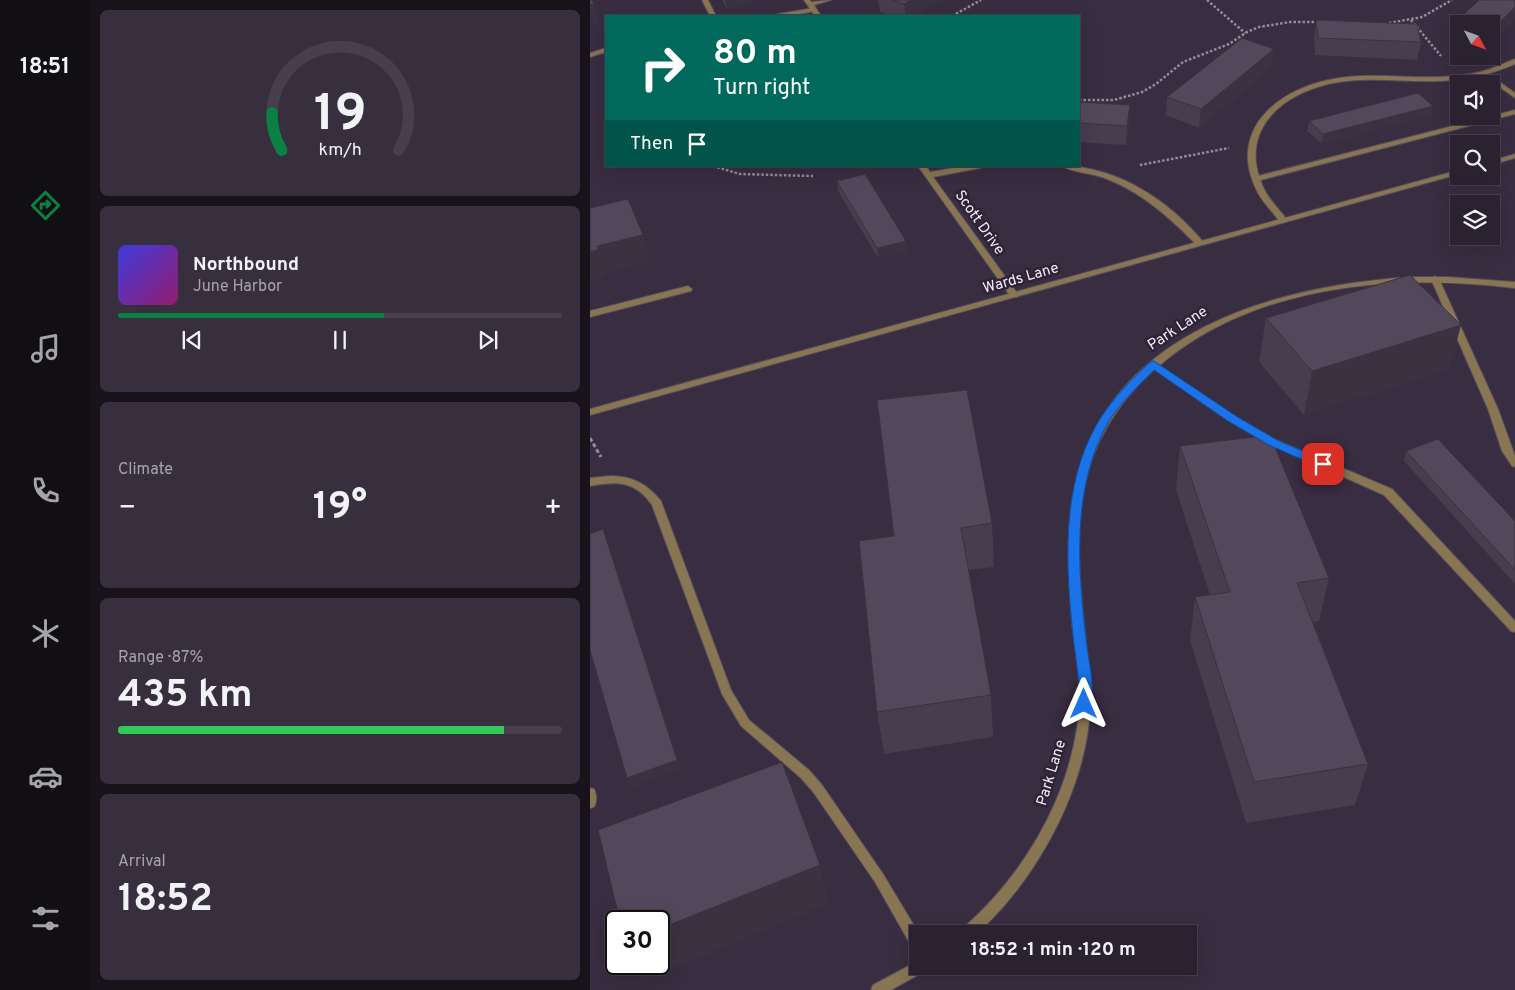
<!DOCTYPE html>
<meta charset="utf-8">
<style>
body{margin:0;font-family:Overpass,sans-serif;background:#372f3d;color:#f1f3f6;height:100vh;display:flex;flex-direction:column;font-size:19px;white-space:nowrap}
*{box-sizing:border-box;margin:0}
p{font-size:16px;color:#a6a4ab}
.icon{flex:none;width:28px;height:28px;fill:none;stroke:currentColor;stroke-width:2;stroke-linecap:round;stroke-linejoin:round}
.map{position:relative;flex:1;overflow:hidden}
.sheet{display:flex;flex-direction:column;gap:10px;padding:10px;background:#18131b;width:500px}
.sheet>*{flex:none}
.hud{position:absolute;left:15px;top:15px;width:475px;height:152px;border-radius:0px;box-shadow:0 5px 20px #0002,0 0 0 1px #473f4d;background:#00695c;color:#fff;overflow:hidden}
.needle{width:32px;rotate:131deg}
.fabs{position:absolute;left:860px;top:15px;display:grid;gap:10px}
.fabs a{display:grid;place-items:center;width:50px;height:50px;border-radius:0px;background:#2b2231;box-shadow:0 5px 20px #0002,0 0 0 1px #473f4d;font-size:25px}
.speed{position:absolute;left:15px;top:910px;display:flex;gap:10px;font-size:25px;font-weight:700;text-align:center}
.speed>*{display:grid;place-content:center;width:65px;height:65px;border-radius:50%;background:#2b2231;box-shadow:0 5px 20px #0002,0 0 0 1px #473f4d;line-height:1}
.speed .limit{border:2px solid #111;border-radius:8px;background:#fff;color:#111}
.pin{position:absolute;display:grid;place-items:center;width:42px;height:42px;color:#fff;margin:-21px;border-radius:10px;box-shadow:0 2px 8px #0006}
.me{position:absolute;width:55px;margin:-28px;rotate:0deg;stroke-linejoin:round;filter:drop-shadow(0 0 4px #0008)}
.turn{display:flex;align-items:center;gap:18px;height:105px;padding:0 25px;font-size:22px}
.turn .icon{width:65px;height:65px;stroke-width:2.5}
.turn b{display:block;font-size:35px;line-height:42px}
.then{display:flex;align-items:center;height:48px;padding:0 25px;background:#0003;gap:10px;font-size:19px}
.big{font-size:38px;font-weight:700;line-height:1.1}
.sheet .card{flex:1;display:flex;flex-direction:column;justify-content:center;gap:8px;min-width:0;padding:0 18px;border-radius:8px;background:#372f3d}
.sheet .dial{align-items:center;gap:0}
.dial svg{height:130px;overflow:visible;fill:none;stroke:#473f4d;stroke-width:7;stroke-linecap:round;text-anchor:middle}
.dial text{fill:#f1f3f6;stroke:none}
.song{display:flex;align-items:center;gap:15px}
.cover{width:60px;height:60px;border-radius:8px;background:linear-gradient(135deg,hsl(240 70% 55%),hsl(320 70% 35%))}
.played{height:5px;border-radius:2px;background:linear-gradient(90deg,#0b8043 60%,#473f4d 60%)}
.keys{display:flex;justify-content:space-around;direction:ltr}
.heat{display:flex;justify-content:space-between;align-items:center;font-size:28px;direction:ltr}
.charge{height:8px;border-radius:4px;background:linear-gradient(90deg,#34c759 87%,#473f4d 0)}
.trip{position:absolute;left:319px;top:925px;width:288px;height:50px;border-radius:0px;background:#2b2231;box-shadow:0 5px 20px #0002,0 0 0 1px #473f4d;font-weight:700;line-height:50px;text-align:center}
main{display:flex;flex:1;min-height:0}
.dock{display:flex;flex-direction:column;width:90px;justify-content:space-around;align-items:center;background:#110e14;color:#a6a4ab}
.dock .icon{width:35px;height:35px}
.dock .current{color:#0b8043}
.dock b{font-size:22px;color:#f1f3f6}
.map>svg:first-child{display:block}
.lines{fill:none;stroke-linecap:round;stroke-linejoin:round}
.service-casing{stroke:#574c5f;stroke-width:2}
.minor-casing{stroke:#574c5f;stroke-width:2}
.tertiary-casing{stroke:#574c5f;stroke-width:2}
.path-far1{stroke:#958b9c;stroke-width:2.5;stroke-dasharray:2.5 2;stroke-linecap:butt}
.path{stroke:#958b9c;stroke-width:3;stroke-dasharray:4 2.5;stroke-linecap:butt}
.service{fill:#887552;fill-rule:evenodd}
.minor{fill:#887552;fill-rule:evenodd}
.tertiary{fill:#887552;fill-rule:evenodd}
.wall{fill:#473d4f}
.shaded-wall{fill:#3a3240}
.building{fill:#53475c;stroke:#3a3240}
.route{fill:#1a73e8;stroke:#114b97}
.labels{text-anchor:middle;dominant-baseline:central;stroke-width:5;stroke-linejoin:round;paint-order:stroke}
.street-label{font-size:15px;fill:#f5edfa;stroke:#2f2336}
</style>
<main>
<nav class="dock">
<b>18:51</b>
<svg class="icon current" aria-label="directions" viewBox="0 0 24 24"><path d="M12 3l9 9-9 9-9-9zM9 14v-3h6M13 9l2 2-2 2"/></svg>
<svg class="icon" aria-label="music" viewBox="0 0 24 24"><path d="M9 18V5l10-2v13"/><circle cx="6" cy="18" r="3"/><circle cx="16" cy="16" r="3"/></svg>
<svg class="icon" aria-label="phone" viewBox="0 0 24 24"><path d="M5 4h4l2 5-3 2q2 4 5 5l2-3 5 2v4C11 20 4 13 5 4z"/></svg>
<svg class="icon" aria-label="climate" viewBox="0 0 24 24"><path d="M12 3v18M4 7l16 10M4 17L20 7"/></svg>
<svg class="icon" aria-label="car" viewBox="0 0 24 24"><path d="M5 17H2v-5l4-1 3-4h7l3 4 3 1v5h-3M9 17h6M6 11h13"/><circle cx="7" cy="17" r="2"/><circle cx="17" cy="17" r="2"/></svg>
<svg class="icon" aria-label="filters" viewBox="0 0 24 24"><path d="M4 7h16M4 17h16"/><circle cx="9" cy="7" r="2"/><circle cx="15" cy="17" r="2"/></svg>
</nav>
<section class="sheet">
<div class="card dial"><svg viewBox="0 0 100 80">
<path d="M14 69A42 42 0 1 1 86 69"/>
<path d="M14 69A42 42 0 0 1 8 46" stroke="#0b8043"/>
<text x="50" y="56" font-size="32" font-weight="700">19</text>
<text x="50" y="72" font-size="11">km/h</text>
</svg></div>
<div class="card">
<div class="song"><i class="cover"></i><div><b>Northbound</b><p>June Harbor</p></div></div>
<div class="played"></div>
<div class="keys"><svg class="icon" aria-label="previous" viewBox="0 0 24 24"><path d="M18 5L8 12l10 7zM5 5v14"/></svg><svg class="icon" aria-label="pause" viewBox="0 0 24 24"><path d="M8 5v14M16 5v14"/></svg><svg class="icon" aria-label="next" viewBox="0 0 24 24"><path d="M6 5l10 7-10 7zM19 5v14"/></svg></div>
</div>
<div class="card"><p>Climate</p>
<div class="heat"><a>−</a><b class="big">19°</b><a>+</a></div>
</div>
<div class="card"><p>Range · 87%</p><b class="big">435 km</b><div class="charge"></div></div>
<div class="card"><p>Arrival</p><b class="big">18:52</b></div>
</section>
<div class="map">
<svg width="925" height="990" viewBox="0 0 925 990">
<rect width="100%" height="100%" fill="#392d41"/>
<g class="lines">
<defs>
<path id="service" d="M 112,0 L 118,0 L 126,16 L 120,16 Z
M 224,8 L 227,10 L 226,11 L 198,16 L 185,16 L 188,14 Z
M 16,48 L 16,52 L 0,57 L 0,53 Z
M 893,73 L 897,73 L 925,93 L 925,98 L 893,75 Z
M 925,110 L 925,114 L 667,181 L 663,179 L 664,177 Z
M 845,276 L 849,279 L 908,409 L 925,456 L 925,467 L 922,466 L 912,451 L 898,409 L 841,279 Z
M 98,286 L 102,289 L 101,291 L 0,317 L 0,311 Z
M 564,362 L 645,417 L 686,440 L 802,489 L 925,621 L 925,632 L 921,631 L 794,495 L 680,444 L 639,421 L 561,367 L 559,365 Z
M 20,476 C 43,476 57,484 71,501 L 141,690 L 159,720 L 219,770 L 232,785 L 293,874 L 329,934 L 328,951 L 323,949 L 285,882 L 224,793 L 211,778 L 151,726 L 132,694 L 62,505 C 45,481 28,481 0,486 L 0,478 Z
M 0,788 L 4,789 C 7,795 7,801 4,807 L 0,808 Z"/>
<path id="minor" d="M 214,0 L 220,0 L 221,2 L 241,0 L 224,5 L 231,16 L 225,16 Z
M 925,59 L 925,64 C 905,73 885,78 863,80 C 825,84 787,76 749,82 C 693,91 646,130 674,189 C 680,201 690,210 697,220 L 696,222 L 690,222 C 683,212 673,203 667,191 C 635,128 692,86 749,78 C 787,72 825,80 863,76 C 876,75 888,73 900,69 C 909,66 917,62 925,59 Z
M 328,166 L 336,166 L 340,172 L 375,166 L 394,166 L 390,168 L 343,177 L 427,293 L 428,295 L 427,297 L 421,297 Z
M 472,166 C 527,166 580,201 614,243 L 613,245 L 607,245 C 580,218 553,193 517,179 C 504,173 483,173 472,166 Z
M 822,277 L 857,277 L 925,282 L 925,288 C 802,273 660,284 563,371 C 528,402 502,443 494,490 C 481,557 497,624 500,690 C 504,776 449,879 386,934 L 370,934 L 371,930 C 430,879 475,806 487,728 C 493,694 486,658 482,623 C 479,593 478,562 479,532 C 487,345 664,287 822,277 Z
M 328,961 L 328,966 L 337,966 L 335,971 L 301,990 L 281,990 L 283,985 Z"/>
<path id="tertiary" d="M 925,154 L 925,158 L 901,165 L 901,161 Z
M 869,170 L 869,174 L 0,415 L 0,409 Z"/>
</defs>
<!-- service casing -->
<use href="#service" class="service-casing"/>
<!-- minor casing -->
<use href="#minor" class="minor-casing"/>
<!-- tertiary casing -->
<use href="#tertiary" class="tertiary-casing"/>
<!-- path-far1 -->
<path class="path-far1" d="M 617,0 L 655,33
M 362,16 L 391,0
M 821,20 L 851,56
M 799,23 L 832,17 L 862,0
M 489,100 L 524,100 L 552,92 L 566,84 L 593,62 L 639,44 L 657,32 L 669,27 L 700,22 L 728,22
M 550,165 L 639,148
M 123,166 L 150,174 L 223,176"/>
<!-- path -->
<path class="path" d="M 0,438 L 11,457"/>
<!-- service -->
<use href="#service" class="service"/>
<!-- minor -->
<use href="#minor" class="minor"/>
<!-- tertiary -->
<use href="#tertiary" class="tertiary"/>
</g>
<!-- wall -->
<path class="wall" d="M 132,0 L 161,0 L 162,4 L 137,9 Z
M 288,0 L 352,0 L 325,16 L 301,16 L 290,12 Z
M 925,0 L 902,43 L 901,43 L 901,24 L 871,24 L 873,15 Z
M 726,20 L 831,42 L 827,60 L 725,55 L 724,38 Z
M 682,67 L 609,128 L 576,115 L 577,97 Z
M 489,102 L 540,105 L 539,124 L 536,145 L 489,142 Z
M 843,106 L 841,115 L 732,144 L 717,131 L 719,121 Z
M 247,181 L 316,241 L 317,251 L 288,258 L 248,191 Z
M 676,318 L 871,325 L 859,368 L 714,415 L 669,362 Z
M 590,446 L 739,578 L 729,621 L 723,622 L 778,764 L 765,805 L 656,823 L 600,640 L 605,597 L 620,595 L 586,490 Z
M 816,451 L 925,521 L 925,584 L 814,461 Z
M 402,523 L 404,567 L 378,570 L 401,695 L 403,737 L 294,754 L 287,712 L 269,541 Z"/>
<!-- shaded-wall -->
<path class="shaded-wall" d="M 135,0 L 161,0 L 162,4 L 137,9 Z
M 321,0 L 352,0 L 325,16 L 316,16 L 314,4 Z
M 4,4 L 9,22 L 0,24 L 0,5 Z
M 925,7 L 925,20 L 902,43 L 907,25 Z
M 684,49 L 682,67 L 609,128 L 611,109 Z
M 540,105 L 539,124 L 536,145 L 537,126 Z
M 843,106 L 841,115 L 732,144 L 733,134 Z
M 53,235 L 60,262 L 15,273 L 16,277 L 0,281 L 0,252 L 7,246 Z
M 316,241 L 317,251 L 288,258 L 287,248 Z
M 871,325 L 859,368 L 714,415 L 722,371 Z
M 13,529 L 91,769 L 41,788 L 37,778 Z
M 230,865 L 239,904 L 54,980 L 46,964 L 69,964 L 69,929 Z"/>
<!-- building -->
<path class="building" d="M 0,0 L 2,0 L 4,4 L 0,5 Z
M 303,0 L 321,0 L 314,4 Z
M 889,0 L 925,0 L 925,7 L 907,25 L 873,15 Z
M 726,20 L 827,24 L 831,42 L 728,38 Z
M 652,38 L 684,49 L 611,109 L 577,97 Z
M 828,93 L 843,106 L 733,134 L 719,121 Z
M 489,102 L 540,105 L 537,126 L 489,123 Z
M 275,174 L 316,241 L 287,248 L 247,181 Z
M 38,199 L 53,235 L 7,246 L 8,250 L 0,252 L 0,208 Z
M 820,275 L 871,325 L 722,371 L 676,318 Z
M 377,390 L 402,523 L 371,528 L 401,695 L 287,712 L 269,541 L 304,536 L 287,400 Z
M 680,435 L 739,578 L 707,583 L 778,764 L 664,782 L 605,597 L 640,592 L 590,446 Z
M 848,439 L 925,521 L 925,570 L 816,451 Z
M 13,529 L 87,760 L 37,778 L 0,650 L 0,534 Z
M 192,762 L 230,865 L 69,929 L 69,921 L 30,921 L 8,830 Z"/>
<!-- route -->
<path class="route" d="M 564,361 L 646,416 L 687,440 L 737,462 L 739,464 L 733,468 L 729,467 L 679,445 L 638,421 L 564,370 C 548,386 531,402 519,421 C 481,486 488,569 496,640 C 498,658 507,693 499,708 L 494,710 L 490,708 C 486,701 489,693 489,686 C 488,672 486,658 484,644 C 476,571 469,485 510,419 C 524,397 541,380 560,362 Z"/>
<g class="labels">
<!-- street labels -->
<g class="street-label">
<text transform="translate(389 223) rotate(55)">Scott Drive</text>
<text transform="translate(431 279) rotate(-16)">Wards Lane</text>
<text transform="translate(588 329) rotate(-33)">Park Lane</text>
<text transform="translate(462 773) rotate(-73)">Park Lane</text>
</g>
</g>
</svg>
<div class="fabs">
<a><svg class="needle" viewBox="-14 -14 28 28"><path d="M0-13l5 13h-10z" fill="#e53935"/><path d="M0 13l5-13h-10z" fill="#a6a4ab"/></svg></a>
<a><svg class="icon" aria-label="sound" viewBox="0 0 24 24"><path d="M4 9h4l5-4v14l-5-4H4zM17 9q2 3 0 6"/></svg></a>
<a><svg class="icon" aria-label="search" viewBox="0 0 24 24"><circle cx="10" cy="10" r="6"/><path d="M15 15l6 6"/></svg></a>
<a><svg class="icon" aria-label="layers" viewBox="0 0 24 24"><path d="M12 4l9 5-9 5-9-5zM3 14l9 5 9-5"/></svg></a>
</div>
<div class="speed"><div class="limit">30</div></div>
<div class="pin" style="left:733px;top:464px;background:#d93025"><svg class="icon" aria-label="arrive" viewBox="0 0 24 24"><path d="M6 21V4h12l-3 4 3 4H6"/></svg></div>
<svg class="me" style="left:494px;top:704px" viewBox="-20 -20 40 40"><path d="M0-17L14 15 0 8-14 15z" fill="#1a73e8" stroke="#fff" stroke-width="4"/></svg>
<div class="trip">18:52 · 1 min · 120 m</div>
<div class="hud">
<div class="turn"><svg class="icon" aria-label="right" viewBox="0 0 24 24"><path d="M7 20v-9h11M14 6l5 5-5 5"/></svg><div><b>80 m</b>Turn right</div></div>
<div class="then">Then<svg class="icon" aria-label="arrive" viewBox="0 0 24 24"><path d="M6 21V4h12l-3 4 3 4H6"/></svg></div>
</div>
</div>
</main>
